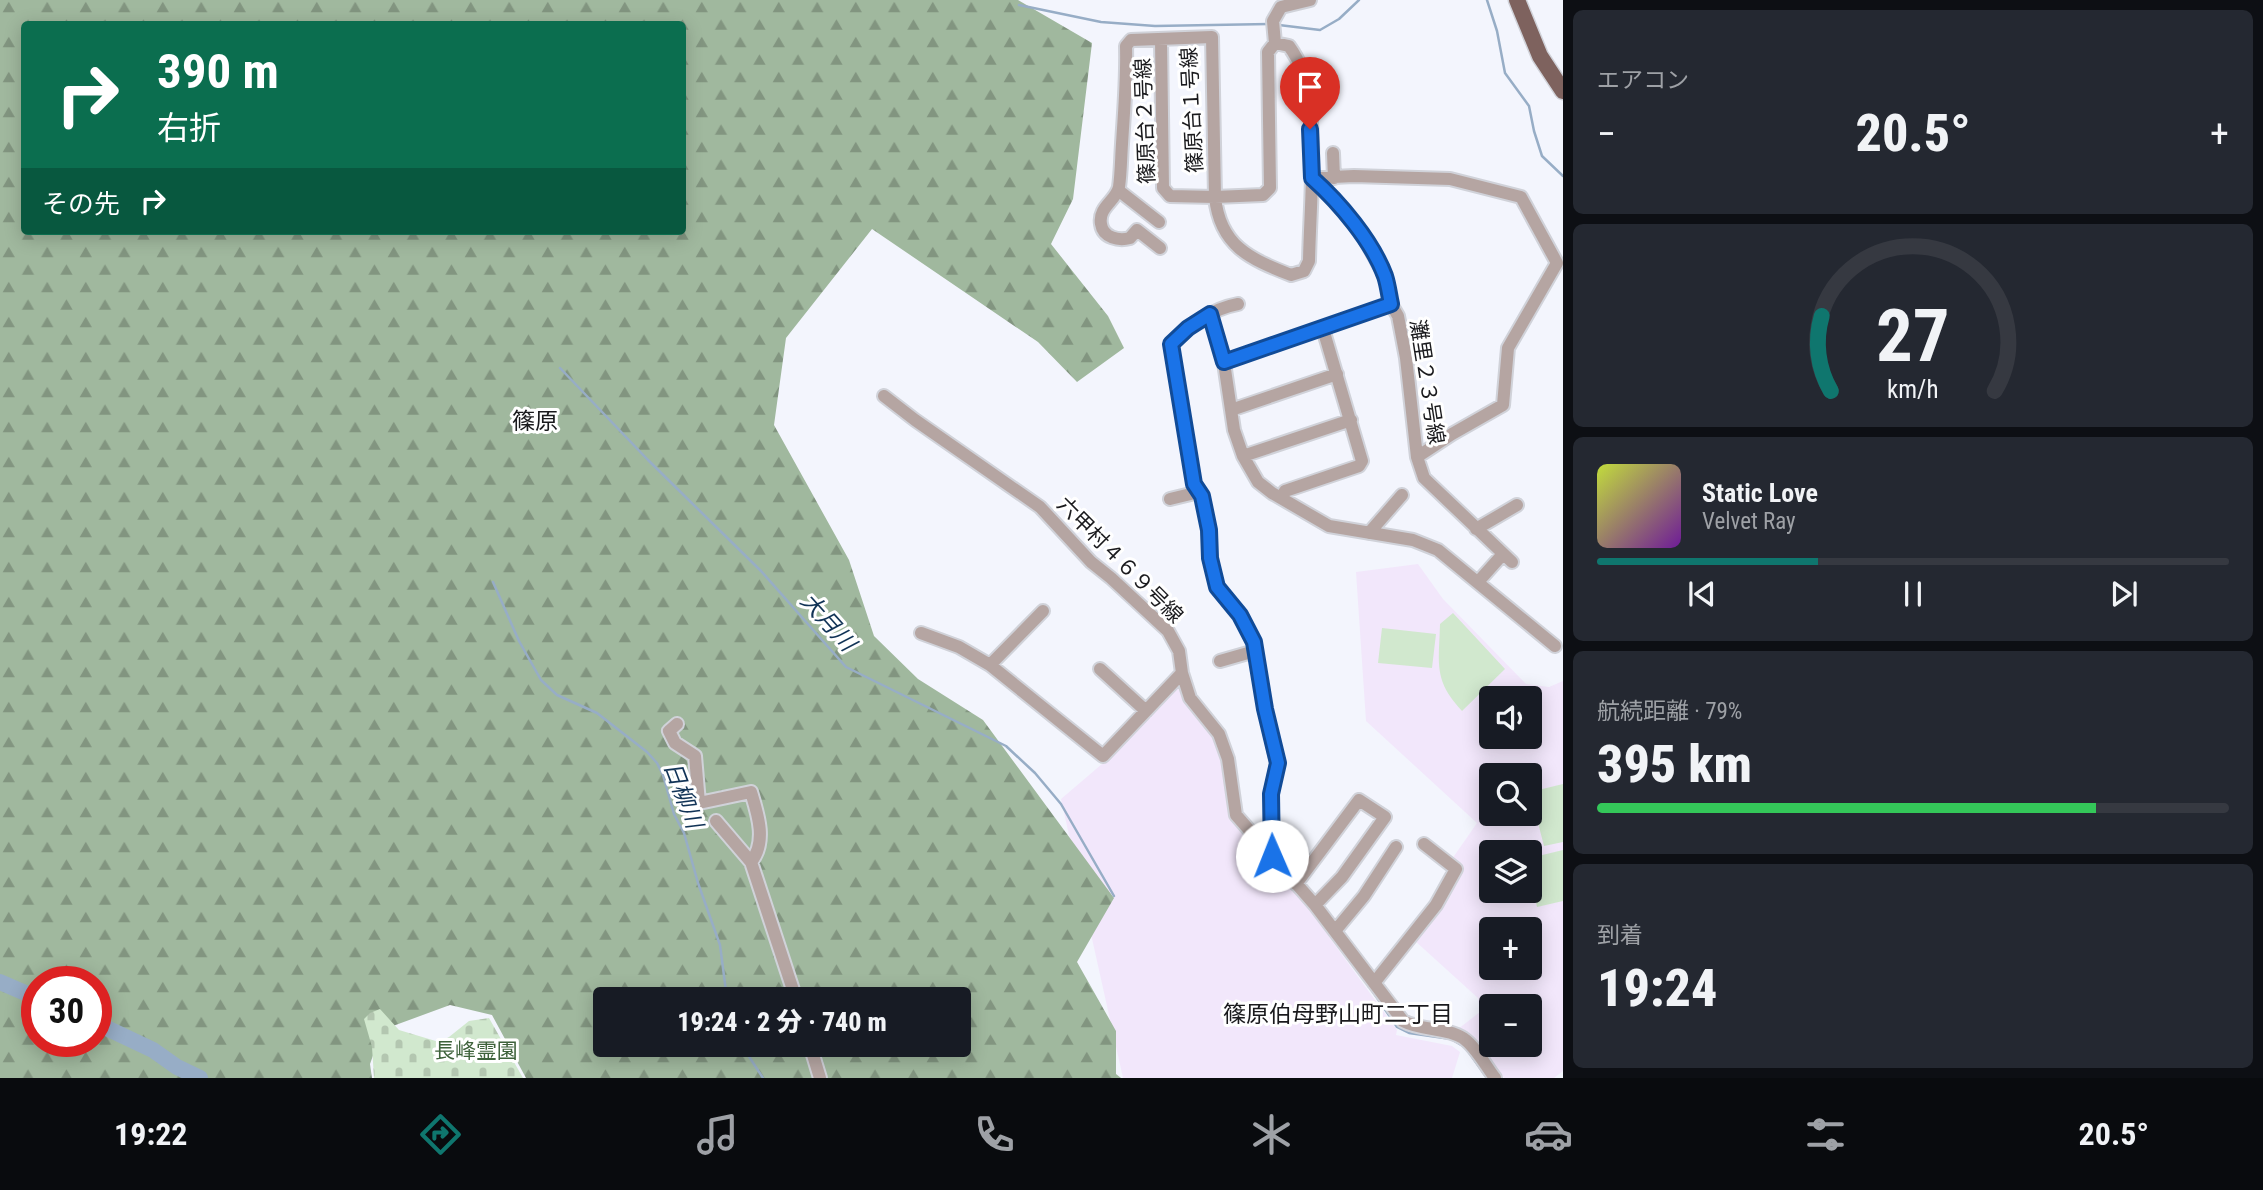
<!DOCTYPE html>
<html lang="ja">
<meta charset="utf-8">
<style>
body{margin:0;font-family:"Roboto Condensed","Noto Sans JP",sans-serif;background:#242831;color:#f1f3f6;height:100vh;display:flex;flex-direction:column;font-size:26px;white-space:nowrap}
*{box-sizing:border-box;margin:0}
p{font-size:23px;color:#9ea1a6}
.icon{flex:none;width:38px;height:38px;fill:none;stroke:currentColor;stroke-width:2;stroke-linecap:round;stroke-linejoin:round}
.map{position:relative;flex:1;overflow:hidden}
.details{display:flex;flex-direction:column;gap:10px;padding:10px;background:#0d0f14;width:700px}
.details>*{flex:none}
.hud{position:absolute;left:21px;top:21px;width:665px;height:214px;border-radius:7px;box-shadow:0 4px 18px #0003;background:#0b6e4f;color:#fff;overflow:hidden}
.tools{position:absolute;left:1479px;top:686px;display:grid;gap:14px}
.tools a{display:grid;place-items:center;width:63px;height:63px;border-radius:7px;background:#171b24;box-shadow:0 4px 18px #0003;font-size:35px}
.speed{position:absolute;left:21px;top:966px;display:flex;gap:14px;font-size:35px;font-weight:700;text-align:center}
.speed>*{display:grid;place-content:center;width:91px;height:91px;border-radius:50%;background:#171b24;box-shadow:0 4px 18px #0003;line-height:1}
.speed .limit{border:10px solid #d22;background:#fff;color:#111}
.pin{position:absolute;display:grid;place-items:center;width:60px;height:60px;color:#fff;margin:-72px -30px;border-radius:50% 50% 50% 0;rotate:-45deg;box-shadow:0 0 7px #0007}
.pin .icon{rotate:45deg}
.me{position:absolute;width:77px;margin:-38px;rotate:359deg;stroke-linejoin:round;filter:drop-shadow(0 0 5px #0008)}
.turn{display:flex;align-items:center;gap:24px;height:147px;padding:0 21px;font-size:32px}
.turn .icon{width:91px;height:91px;stroke-width:2.5}
.turn b{display:block;font-size:49px;line-height:60px}
.then{display:flex;align-items:center;height:66px;padding:0 21px;background:#0003;gap:14px;font-size:26px}
.big{font-size:52px;font-weight:800;line-height:1.1}
.details .tile{flex:1;display:flex;flex-direction:column;justify-content:center;gap:10px;min-width:0;padding:0 24px;border-radius:10px;background:#242831}
.details .dial{align-items:center;gap:0}
.dial svg{height:182px;overflow:visible;fill:none;stroke:#363941;stroke-width:7;stroke-linecap:round;text-anchor:middle}
.dial text{fill:#f1f3f6;stroke:none}
.song{display:flex;align-items:center;gap:21px}
.cover{width:84px;height:84px;border-radius:10px;background:linear-gradient(135deg,hsl(70 70% 55%),hsl(280 70% 35%))}
.played{height:7px;border-radius:4px;background:linear-gradient(90deg,#0f766e 35%,#363941 35%)}
.keys{display:flex;justify-content:space-around;direction:ltr}
.heat{display:flex;justify-content:space-between;align-items:center;font-size:38px;direction:ltr}
.charge{height:10px;border-radius:5px;background:linear-gradient(90deg,#34c759 79%,#363941 0)}
.trip{position:absolute;left:593px;top:987px;width:378px;height:70px;border-radius:7px;background:#171b24;box-shadow:0 4px 18px #0003;font-weight:800;line-height:70px;text-align:center}
.tabs{display:flex;height:112px;justify-content:space-around;align-items:center;background:#090b0e;color:#9ea1a6}
.tabs .icon{width:49px;height:49px}
.tabs .on{color:#0f766e}
.tabs b{font-size:32px;color:#f1f3f6}
main{display:flex;flex:1;min-height:0}
.map>svg:first-child{display:block}
.education{fill:#f2e7fb;fill-rule:evenodd}
.forest{fill:url(#forest-firs);fill-rule:evenodd}
.cemetery{fill:url(#cemetery-stones)}
.pitch{fill:#d1e8ce}
.lines{fill:none;stroke-linecap:round;stroke-linejoin:round}
.stream{stroke:#97adc6;stroke-width:2.5}
.river{stroke:#97adc6;stroke-width:16}
.minor-casing{stroke:#d0d2d9;stroke-width:16}
.major-casing{stroke:#d0d2d9;stroke-width:19}
.minor{stroke:#b5a5a2;stroke-width:12}
.major{stroke:#7e625e;stroke-width:16}
.route-casing{stroke:#114b97;stroke-width:18}
.route{stroke:#1a73e8;stroke-width:12}
.labels{text-anchor:middle;dominant-baseline:central;stroke-width:6;stroke-linejoin:round;paint-order:stroke}
.street-label{font-size:21px;fill:#1a1a1d;stroke:#fff}
.park-label{font-size:21px;fill:#3e623b;stroke:#fff}
.neighbourhood-label{font-size:23px;fill:#1a1a1d;stroke:#fff}
.water-label{font-size:23px;font-style:italic;fill:#113356;stroke:#fff}
</style>
<main>
<div class="map">
<svg width="1563" height="1078" viewBox="0 0 1563 1078">
<defs>
<pattern id="forest-firs" width="22" height="20" patternUnits="userSpaceOnUse" patternTransform="scale(1.75)"><rect width="22" height="20" fill="#a0b89e"/><path d="M5 1l3.5 6h-7zM16 11l3.5 6h-7z" fill="#829580"/></pattern>
<pattern id="cemetery-stones" width="16" height="16" patternUnits="userSpaceOnUse" patternTransform="scale(1.75)"><rect width="16" height="16" fill="#d1e8ce"/><path d="M2 7V4a2 2 0 0 1 4 0v3zM10 15v-3a2 2 0 0 1 4 0v3z" fill="#b3c6b0"/></pattern>
</defs>
<rect width="100%" height="100%" fill="#f3f5fd"/>
<!-- education -->
<path class="education" d="M 1418,564 L 1443,599 L 1526,684 L 1549,687 L 1563,681 L 1563,1071 L 1554,1078 L 1504,1078 L 1474,1038 L 1458,1029 L 1480,1012 L 1478,998 L 1414,940 L 1440,905 L 1462,867 L 1452,859 L 1477,823 L 1366,721 L 1356,572 ZM 1491,698 L 1530,698 L 1530,737 L 1491,737 ZM 1491,775 L 1530,775 L 1530,814 L 1491,814 ZM 1491,852 L 1530,852 L 1530,891 L 1491,891 ZM 1491,929 L 1530,929 L 1530,968 L 1491,968 ZM 1491,1006 L 1530,1006 L 1530,1045 L 1491,1045 Z
M 1179,687 L 1187,702 L 1214,734 L 1223,760 L 1230,819 L 1240,827 L 1332,933 L 1329,937 L 1397,1030 L 1396,1035 L 1452,1046 L 1460,1052 L 1452,1078 L 1123,1078 L 1061,799 L 1102,764 L 1172,689 Z"/>
<!-- forest -->
<path class="forest" d="M 0,0 L 1018,0 L 1092,43 L 1073,199 L 1051,244 L 1108,316 L 1124,348 L 1077,382 L 1038,342 L 872,229 L 786,338 L 774,425 L 849,560 L 874,636 L 918,679 L 983,720 L 1114,898 L 1077,962 L 1116,1031 L 1116,1074 L 1121,1078 L 526,1078 L 492,1015 L 450,1005 L 382,1030 L 370,1064 L 372,1078 L 0,1078 ZM 24,24 L 682,24 L 682,231 L 24,231 ZM 37,982 L 96,982 L 96,1041 L 37,1041 ZM 606,999 L 959,999 L 959,1045 L 606,1045 Z"/>
<!-- cemetery -->
<path class="cemetery" d="M 380,1009 L 399,1030 L 439,1042 L 449,1037 L 469,1021 L 489,1018 L 523,1078 L 374,1078 L 372,1047 L 364,1019 L 370,1013 Z"/>
<!-- pitch -->
<path class="pitch" d="M 1453,613 L 1505,669 L 1462,711 C 1433,680 1439,664 1440,624 Z
M 1382,628 L 1436,634 L 1432,668 L 1378,663 Z
M 1563,784 L 1563,842 L 1544,846 L 1530,792 Z
M 1563,850 L 1563,901 L 1537,907 L 1530,874 L 1530,858 Z"/>
<g class="lines">
<!-- stream -->
<path class="stream" d="M 1487,0 L 1497,31 L 1505,73 L 1529,106 L 1534,131 L 1542,156 L 1563,176
M 1019,5 L 1101,22 L 1155,26 L 1269,24
M 1279,25 L 1320,30 L 1339,19 L 1359,0
M 560,368 L 648,460 L 761,571 L 846,667 L 1006,746 L 1035,773 L 1061,804 L 1114,896
M 493,582 L 519,641 L 541,680 L 557,695 L 597,713 L 647,752 L 657,763 L 663,775 L 674,814 L 684,833 L 698,883 L 720,945 L 727,999
M 1369,986 L 1397,1027 L 1409,1033 L 1451,1039 L 1463,1046
M 744,1045 L 748,1055 L 763,1078
M 1468,1051 L 1487,1078"/>
<!-- river -->
<path class="river" d="M 0,982 L 37,998
M 96,1023 L 153,1050 L 177,1067 L 200,1078"/>
<defs>
<path id="minor" d="M 1275,43 L 1273,21 L 1281,7 L 1310,0
M 1333,153 L 1334,178
M 1312,178 L 1328,193 L 1362,234 L 1385,276 L 1391,304 L 1398,316 L 1406,358 L 1417,457 L 1424,478 L 1512,562
M 1312,178 L 1354,176 L 1450,179 L 1521,197 L 1557,263
M 1118,190 L 1159,222
M 1160,248 L 1137,230 L 1130,238 C 1119,241 1103,238 1101,224 C 1098,207 1116,201 1119,187 C 1121,173 1121,158 1122,144 C 1124,111 1127,79 1126,46 L 1131,40 L 1212,37 L 1215,197 L 1263,195 L 1270,188 L 1268,52 L 1275,43 L 1289,46 C 1294,53 1299,62 1302,70 C 1319,125 1310,203 1309,261 L 1304,271 L 1291,275 C 1250,259 1220,246 1215,197 L 1170,196 L 1163,188 L 1161,40
M 1238,304 C 1211,309 1191,325 1171,344 L 1194,484 L 1202,496 L 1209,530 L 1210,558 L 1217,587 L 1240,615 L 1254,642 L 1265,709 L 1277,763 L 1271,794 L 1272,855
M 1210,314 L 1223,356 L 1234,430 L 1243,456 L 1258,482 L 1272,493 L 1329,526 L 1413,540 L 1438,550 L 1555,646
M 1224,362 L 1391,304
M 884,396 L 915,420 L 1040,507 L 1091,562 L 1111,578 L 1168,631 L 1179,651 L 1182,673 L 1190,698 L 1219,734 L 1228,759 L 1236,815 L 1315,905 L 1403,1021 C 1421,1031 1446,1027 1463,1038 C 1476,1047 1485,1065 1495,1078
M 1231,410 L 1337,374
M 1243,456 L 1351,420
M 1417,457 L 1452,434 L 1503,405 L 1508,348 L 1557,263
M 1281,498 L 1285,491 L 1359,466 L 1362,461 L 1323,329
M 1170,499 L 1199,492
M 1476,529 L 1517,505
M 1369,533 L 1402,495
M 1478,582 L 1503,554
M 921,633 L 959,647 L 990,665 L 1103,756 L 1182,673
M 1220,661 L 1255,651
M 990,665 L 1043,611
M 1100,669 L 1146,711
M 677,724 L 669,731 L 675,743 L 695,756 L 699,803 L 751,792 C 758,815 767,842 751,862
M 716,821 L 751,862 L 796,999
M 1296,884 L 1359,800 L 1385,817 L 1342,877 L 1315,905
M 1335,931 L 1364,896 L 1396,847
M 1374,983 L 1436,905 L 1456,869 L 1424,844
M 810,1045 L 820,1078"/>
<path id="major" d="M 1517,0 L 1540,56 L 1563,91"/>
</defs>
<!-- minor casing -->
<use href="#minor" class="minor-casing"/>
<!-- major casing -->
<use href="#major" class="major-casing"/>
<!-- minor -->
<use href="#minor" class="minor"/>
<!-- major -->
<use href="#major" class="major"/>
</g>
<g class="lines">
<defs>
<path id="route" d="M 1272,856 L 1271,794 L 1278,763 L 1265,709 L 1254,642 L 1240,615 L 1217,587 L 1210,558 L 1209,530 L 1202,496 L 1194,484 L 1171,344 L 1188,328 L 1210,314 L 1224,362 L 1391,304 C 1389,295 1388,285 1385,276 C 1372,241 1340,203 1312,178 L 1310,129"/>
</defs>
<!-- route casing -->
<use href="#route" class="route-casing"/>
<!-- route -->
<use href="#route" class="route"/>
</g>
<g class="labels">
<!-- street labels -->
<g class="street-label">
<text transform="translate(1192 110) rotate(-93)">篠原台１号線</text>
<text transform="translate(1145 121) rotate(-92)">篠原台２号線</text>
<text transform="translate(1427 382) rotate(81)">灘里２３号線</text>
<text transform="translate(1120 560) rotate(45)">六甲村４６９号線</text>
</g>
<!-- park labels -->
<g class="park-label">
<text x="476" y="1051">長峰霊園</text>
</g>
<!-- neighbourhood labels -->
<g class="neighbourhood-label">
<text x="535" y="421">篠原</text>
<text x="1338" y="1014">篠原伯母野山町二丁目</text>
</g>
<!-- water labels -->
<g class="water-label">
<text transform="translate(828 622) rotate(48)">大月川</text>
<text transform="translate(683 795) rotate(69)">日柳川</text>
</g>
</g>
</svg>
<div class="tools">
<a><svg class="icon" aria-label="sound" viewBox="0 0 24 24"><path d="M4 9h4l5-4v14l-5-4H4zM17 9q2 3 0 6"/></svg></a>
<a><svg class="icon" aria-label="search" viewBox="0 0 24 24"><circle cx="10" cy="10" r="6"/><path d="M15 15l6 6"/></svg></a>
<a><svg class="icon" aria-label="layers" viewBox="0 0 24 24"><path d="M12 4l9 5-9 5-9-5zM3 14l9 5 9-5"/></svg></a>
<a>+</a>
<a>−</a>
</div>
<div class="speed"><div class="limit">30</div></div>
<div class="pin" style="left:1310px;top:129px;background:#d93025"><svg class="icon" aria-label="arrive" viewBox="0 0 24 24"><path d="M6 21V4h12l-3 4 3 4H6"/></svg></div>
<svg class="me" style="left:1272px;top:856px" viewBox="-20 -20 40 40"><circle r="19" fill="#fff"/><path d="M0-13L10 11 0 6-10 11z" fill="#1a73e8"/></svg>
<div class="trip">19:24 · 2 分 · 740 m</div>
<div class="hud">
<div class="turn"><svg class="icon" aria-label="right" viewBox="0 0 24 24"><path d="M7 20v-9h11M14 6l5 5-5 5"/></svg><div><b>390 m</b>右折</div></div>
<div class="then">その先<svg class="icon" aria-label="right" viewBox="0 0 24 24"><path d="M7 20v-9h11M14 6l5 5-5 5"/></svg></div>
</div>
</div>
<section class="details">
<div class="tile"><p>エアコン</p>
<div class="heat"><a>−</a><b class="big">20.5°</b><a>+</a></div>
</div>
<div class="tile dial"><svg viewBox="0 0 100 80">
<path d="M14 69A42 42 0 1 1 86 69"/>
<path d="M14 69A42 42 0 0 1 10 36" stroke="#0f766e"/>
<text x="50" y="56" font-size="32" font-weight="700">27</text>
<text x="50" y="72" font-size="11">km/h</text>
</svg></div>
<div class="tile">
<div class="song"><i class="cover"></i><div><b>Static Love</b><p>Velvet Ray</p></div></div>
<div class="played"></div>
<div class="keys"><svg class="icon" aria-label="previous" viewBox="0 0 24 24"><path d="M18 5L8 12l10 7zM5 5v14"/></svg><svg class="icon" aria-label="pause" viewBox="0 0 24 24"><path d="M8 5v14M16 5v14"/></svg><svg class="icon" aria-label="next" viewBox="0 0 24 24"><path d="M6 5l10 7-10 7zM19 5v14"/></svg></div>
</div>
<div class="tile"><p>航続距離 · 79%</p><b class="big">395 km</b><div class="charge"></div></div>
<div class="tile"><p>到着</p><b class="big">19:24</b></div>
</section>
</main>
<nav class="tabs">
<b>19:22</b>
<svg class="icon on" aria-label="directions" viewBox="0 0 24 24"><path d="M12 3l9 9-9 9-9-9zM9 14v-3h6M13 9l2 2-2 2"/></svg>
<svg class="icon" aria-label="music" viewBox="0 0 24 24"><path d="M9 18V5l10-2v13"/><circle cx="6" cy="18" r="3"/><circle cx="16" cy="16" r="3"/></svg>
<svg class="icon" aria-label="phone" viewBox="0 0 24 24"><path d="M5 4h4l2 5-3 2q2 4 5 5l2-3 5 2v4C11 20 4 13 5 4z"/></svg>
<svg class="icon" aria-label="climate" viewBox="0 0 24 24"><path d="M12 3v18M4 7l16 10M4 17L20 7"/></svg>
<svg class="icon" aria-label="car" viewBox="0 0 24 24"><path d="M5 17H2v-5l4-1 3-4h7l3 4 3 1v5h-3M9 17h6M6 11h13"/><circle cx="7" cy="17" r="2"/><circle cx="17" cy="17" r="2"/></svg>
<svg class="icon" aria-label="filters" viewBox="0 0 24 24"><path d="M4 7h16M4 17h16"/><circle cx="9" cy="7" r="2"/><circle cx="15" cy="17" r="2"/></svg>
<b>20.5°</b>
</nav>
